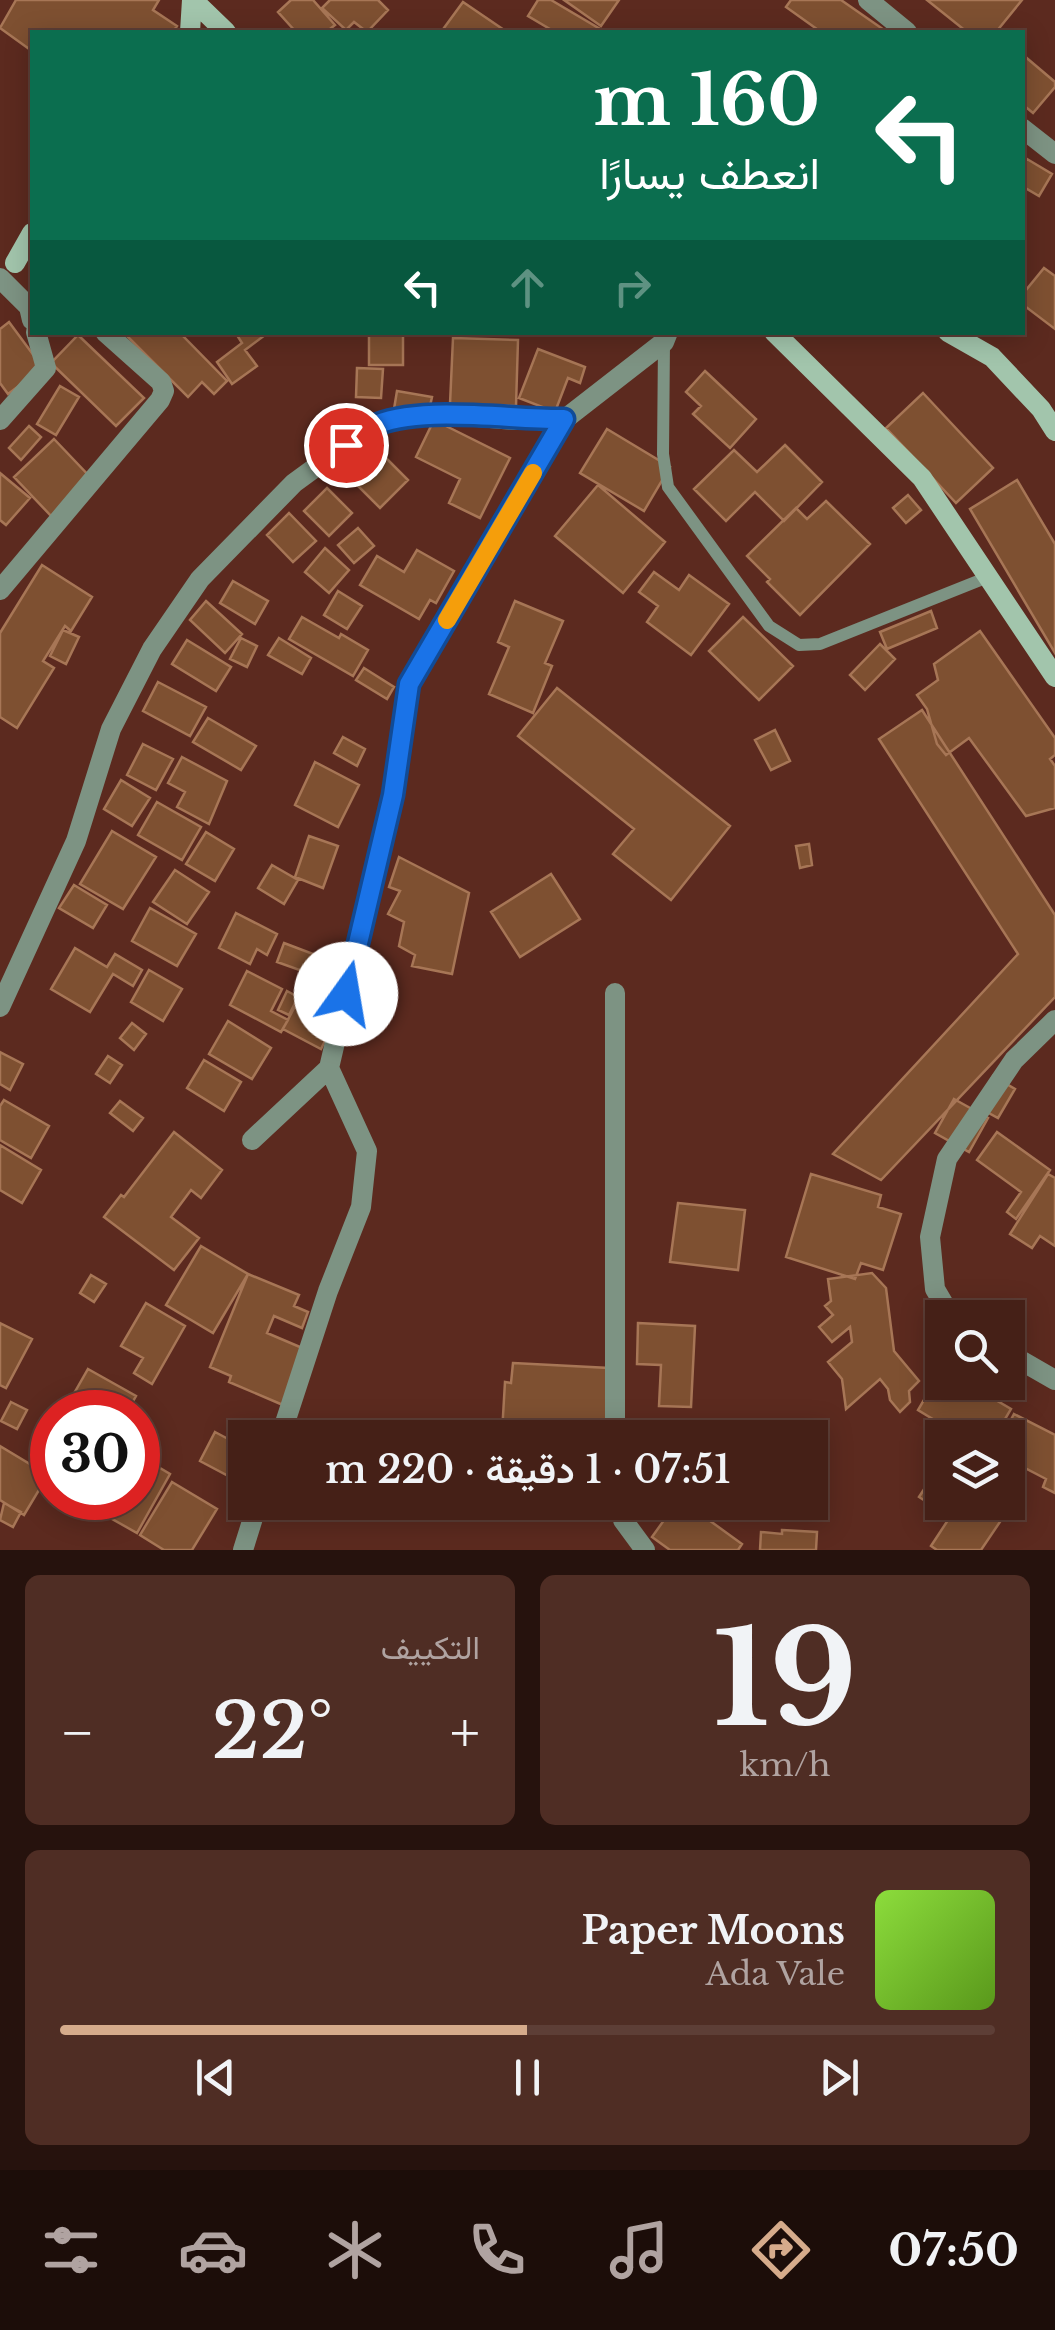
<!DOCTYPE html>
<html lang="ar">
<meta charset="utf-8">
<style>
body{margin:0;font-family:"Libre Baskerville",Vazirmatn,serif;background:#4f2d24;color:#f1f3f6;direction:rtl;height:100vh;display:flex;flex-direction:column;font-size:38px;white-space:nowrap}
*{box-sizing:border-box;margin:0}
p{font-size:32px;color:#b0a3a1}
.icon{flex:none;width:55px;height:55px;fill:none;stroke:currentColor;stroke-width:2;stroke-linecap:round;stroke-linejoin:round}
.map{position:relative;height:1550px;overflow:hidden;direction:ltr}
.side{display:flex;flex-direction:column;gap:25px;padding:25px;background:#26120d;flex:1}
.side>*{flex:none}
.top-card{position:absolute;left:30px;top:30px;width:995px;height:305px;border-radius:0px;box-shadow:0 5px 25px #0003,0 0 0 2px #5d3e36;direction:rtl;background:#0b6e4f;color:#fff;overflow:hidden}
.controls{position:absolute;left:925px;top:1300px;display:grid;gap:20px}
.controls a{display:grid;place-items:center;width:100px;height:100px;border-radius:0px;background:#452017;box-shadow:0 5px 25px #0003,0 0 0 2px #5d3e36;font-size:50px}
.speed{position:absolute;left:30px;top:1390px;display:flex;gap:20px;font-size:50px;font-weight:700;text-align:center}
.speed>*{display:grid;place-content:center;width:130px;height:130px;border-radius:50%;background:#452017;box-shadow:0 5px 25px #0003,0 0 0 2px #5d3e36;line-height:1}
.speed .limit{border:15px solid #d22;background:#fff;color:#111}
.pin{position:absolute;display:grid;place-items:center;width:85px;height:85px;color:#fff;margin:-42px;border:5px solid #fff;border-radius:50%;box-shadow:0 2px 10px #0007}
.me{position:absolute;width:110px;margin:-55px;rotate:13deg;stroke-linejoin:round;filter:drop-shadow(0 0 8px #0008)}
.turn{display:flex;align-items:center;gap:35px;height:210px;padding:0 40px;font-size:45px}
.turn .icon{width:130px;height:130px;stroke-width:2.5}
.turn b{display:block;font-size:70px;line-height:85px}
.lanes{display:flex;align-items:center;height:95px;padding:0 40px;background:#0003;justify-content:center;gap:50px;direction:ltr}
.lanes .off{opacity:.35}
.big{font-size:75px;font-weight:600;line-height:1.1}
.side .card{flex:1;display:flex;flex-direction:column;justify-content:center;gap:15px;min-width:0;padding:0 35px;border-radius:15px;background:#4f2d24}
.side .dial{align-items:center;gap:0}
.dial b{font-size:130px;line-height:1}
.song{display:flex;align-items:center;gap:30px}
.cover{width:120px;height:120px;border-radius:15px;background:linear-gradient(135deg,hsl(90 70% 55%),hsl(90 70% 35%))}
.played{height:10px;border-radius:5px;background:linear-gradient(90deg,#d6ab8b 50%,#5d3e36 50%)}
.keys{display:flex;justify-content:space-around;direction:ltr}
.heat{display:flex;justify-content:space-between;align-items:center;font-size:55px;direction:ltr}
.side .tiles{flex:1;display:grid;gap:25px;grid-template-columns:1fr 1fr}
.card:last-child{grid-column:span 2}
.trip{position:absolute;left:228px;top:1420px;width:600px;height:100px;border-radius:0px;background:#452017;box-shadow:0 5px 25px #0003,0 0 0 2px #5d3e36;font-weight:600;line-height:100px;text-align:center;direction:rtl}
.menu{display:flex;height:160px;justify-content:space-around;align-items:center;background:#1c0d09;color:#b0a3a1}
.menu .icon{width:70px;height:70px}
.menu .current{color:#d6ab8b}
.menu b{font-size:45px;color:#f1f3f6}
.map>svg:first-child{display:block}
.building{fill:#7e5031;stroke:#a77656;stroke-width:2.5}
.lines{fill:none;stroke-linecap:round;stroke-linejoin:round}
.service{stroke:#7d9383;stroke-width:12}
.minor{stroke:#7d9383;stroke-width:20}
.secondary{stroke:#a2c5ac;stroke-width:20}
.route-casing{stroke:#114b97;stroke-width:25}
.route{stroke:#1a73e8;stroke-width:18}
.slow{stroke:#f59e0b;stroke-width:18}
</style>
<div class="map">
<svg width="1055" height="1550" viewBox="0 0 1055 1550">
<rect width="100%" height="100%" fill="#5c2a1f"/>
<!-- building -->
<path class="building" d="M 16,0 L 159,0 L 153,10 L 177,26 L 173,32 L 32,32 L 32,51 L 0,28 Z
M 291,0 L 313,0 L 335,25 L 326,32 L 296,32 L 278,12 Z
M 330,0 L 378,0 L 388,10 L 367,32 L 354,22 L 346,30 L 322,8 Z
M 538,0 L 551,0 L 600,29 L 598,32 L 555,32 L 528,16 Z
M 564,0 L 619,0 L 601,26 Z
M 791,0 L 841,0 L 887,32 L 821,32 L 786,7 Z
M 927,0 L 1022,0 L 996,32 L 967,32 Z
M 463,2 L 507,32 L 441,32 Z
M 1022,54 L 1055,82 L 1055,87 L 1033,113 L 1022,104 Z
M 1027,159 L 1052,174 L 1039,196 L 1022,186 L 1022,166 Z
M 1044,268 L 1055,276 L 1055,329 L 1022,304 L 1022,295 Z
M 9,322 L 43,368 L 8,394 L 0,383 L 0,329 Z
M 128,332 L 179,332 L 227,381 L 214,394 L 202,382 L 188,397 L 126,335 Z
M 235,332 L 269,332 L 245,350 L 257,366 L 232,384 L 217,362 L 242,343 Z
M 369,333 L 403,333 L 403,365 L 369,365 Z
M 78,335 L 144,398 L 116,426 L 51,363 Z
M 453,338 L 518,340 L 516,406 L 450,404 Z
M 538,349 L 585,367 L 580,383 L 568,378 L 555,412 L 519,398 Z
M 357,368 L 383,369 L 381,398 L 356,397 Z
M 705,371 L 756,419 L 730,448 L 693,414 L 701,406 L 686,392 Z
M 60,386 L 79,397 L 56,435 L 37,424 Z
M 397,391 L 432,397 L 428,415 L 394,409 Z
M 923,393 L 993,468 L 956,503 L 886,428 Z
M 434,420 L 510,458 L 480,518 L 449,503 L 460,479 L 416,457 Z
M 29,426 L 41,437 L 21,460 L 9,448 Z
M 607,429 L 670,467 L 644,511 L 580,473 Z
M 54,439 L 92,479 L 53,518 L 14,477 Z
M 373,445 L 408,480 L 380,508 L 345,473 Z
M 785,445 L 822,482 L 784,521 L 755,492 L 726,521 L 694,489 L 734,450 L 757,472 Z
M 0,473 L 30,498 L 6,525 L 0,520 Z
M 1017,480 L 1055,544 L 1055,653 L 970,509 Z
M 598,485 L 665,542 L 623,593 L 555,536 Z
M 327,488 L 352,513 L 329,536 L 304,511 Z
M 908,495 L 921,510 L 906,523 L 893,508 Z
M 826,501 L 870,544 L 800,615 L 767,582 L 770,579 L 747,556 L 796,508 L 807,519 Z
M 289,513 L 316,541 L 293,562 L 267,535 Z
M 358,528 L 374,546 L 354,563 L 338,545 Z
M 325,548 L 349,570 L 329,593 L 305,572 Z
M 417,550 L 454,571 L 436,603 L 430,600 L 419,619 L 360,585 L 377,556 L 404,572 Z
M 42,565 L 92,597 L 71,631 L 65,626 L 43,661 L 54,668 L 17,728 L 0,717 L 0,633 Z
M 654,572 L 679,590 L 689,575 L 729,604 L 691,655 L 647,622 L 658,606 L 639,592 Z
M 233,581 L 268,601 L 255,624 L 220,603 Z
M 338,591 L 362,606 L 347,629 L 324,615 Z
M 206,601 L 242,634 L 225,653 L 190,620 Z
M 515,601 L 563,621 L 545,663 L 552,666 L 533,713 L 489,694 L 509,647 L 498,642 Z
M 931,611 L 937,628 L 887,649 L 880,632 Z
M 302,617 L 339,638 L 341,634 L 368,650 L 353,676 L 289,639 Z
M 743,617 L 793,666 L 759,700 L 709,651 Z
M 63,630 L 79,637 L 66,664 L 50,656 Z
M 980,631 L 1055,738 L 1055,755 L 1050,759 L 1055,766 L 1055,808 L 1026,816 L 969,738 L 946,755 L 937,744 L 927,709 L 917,695 L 938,680 L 934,664 Z
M 241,638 L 257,646 L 247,667 L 230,659 Z
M 279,638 L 311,658 L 302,674 L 268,655 Z
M 187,640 L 231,667 L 216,691 L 172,664 Z
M 880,644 L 895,659 L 865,690 L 850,675 Z
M 364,668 L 394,687 L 387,699 L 356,680 Z
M 158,682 L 206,707 L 190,736 L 143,711 Z
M 557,688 L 730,826 L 671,900 L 613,854 L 634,829 L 518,736 Z
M 922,710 L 1055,915 L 1055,997 L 881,1180 L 833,1154 L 1018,954 L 879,739 Z
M 208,718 L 256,746 L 241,770 L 193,742 Z
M 775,730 L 790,761 L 771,770 L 755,740 Z
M 343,737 L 365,749 L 357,766 L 334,753 Z
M 143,744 L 173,759 L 156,790 L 127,775 Z
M 182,757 L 227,781 L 209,824 L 177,807 L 185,792 L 168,783 Z
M 315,762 L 359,785 L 338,827 L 295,805 Z
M 121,780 L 150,798 L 132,826 L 104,809 Z
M 157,802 L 201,827 L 182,860 L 138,835 Z
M 112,831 L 156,857 L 123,909 L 80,884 Z
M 206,832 L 234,849 L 215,881 L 186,864 Z
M 309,836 L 338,846 L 323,888 L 295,877 Z
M 809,844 L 812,865 L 800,868 L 796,846 Z
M 399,857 L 469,893 L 452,974 L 412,966 L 415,955 L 399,946 L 404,922 L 388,914 L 400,891 L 389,887 Z
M 272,865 L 298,880 L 284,904 L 258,888 Z
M 175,870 L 209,892 L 187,924 L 153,902 Z
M 551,874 L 580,919 L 520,957 L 491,912 Z
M 74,885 L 107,905 L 93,928 L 59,908 Z
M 150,908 L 196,934 L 177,966 L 132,941 Z
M 236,913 L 277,934 L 267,955 L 257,949 L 250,964 L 219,948 Z
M 284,943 L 313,954 L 305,972 L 277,962 Z
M 75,948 L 107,967 L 115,954 L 142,970 L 133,986 L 113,974 L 90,1012 L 51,989 Z
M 149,970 L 182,989 L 163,1021 L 131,1002 Z
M 247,971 L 282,989 L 271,1011 L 288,1020 L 281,1032 L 230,1005 Z
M 287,991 L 298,997 L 289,1015 L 278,1010 Z
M 301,995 L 338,1014 L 321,1049 L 283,1029 Z
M 228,1021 L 271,1048 L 252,1079 L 209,1054 Z
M 132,1023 L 146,1034 L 134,1050 L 120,1038 Z
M 0,1052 L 23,1064 L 10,1090 L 0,1084 Z
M 108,1056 L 122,1065 L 110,1083 L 96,1074 Z
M 204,1060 L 241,1082 L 224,1111 L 187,1088 Z
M 993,1076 L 1015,1089 L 998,1118 L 976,1106 Z
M 954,1099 L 988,1118 L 969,1152 L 935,1133 Z
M 4,1100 L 49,1126 L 31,1158 L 0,1140 L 0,1106 Z
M 120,1101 L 143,1118 L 133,1131 L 110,1113 Z
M 174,1132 L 222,1170 L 201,1198 L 191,1190 L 171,1217 L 199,1238 L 174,1270 L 104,1217 L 121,1195 L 124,1197 Z
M 997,1132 L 1050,1170 L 1016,1219 L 1007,1212 L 1021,1192 L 977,1160 Z
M 0,1145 L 41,1170 L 22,1203 L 0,1190 Z
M 811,1174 L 881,1195 L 878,1207 L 901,1214 L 883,1270 L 861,1263 L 855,1279 L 786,1257 Z
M 1048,1174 L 1055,1178 L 1055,1246 L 1040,1236 L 1032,1248 L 1010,1234 Z
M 678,1203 L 745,1210 L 738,1270 L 670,1262 Z
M 201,1246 L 248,1274 L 213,1333 L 166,1305 Z
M 872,1273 L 886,1288 L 894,1351 L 919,1381 L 909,1391 L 910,1402 L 900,1412 L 890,1400 L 888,1389 L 880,1379 L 846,1409 L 842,1379 L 828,1362 L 852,1342 L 850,1327 L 832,1342 L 819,1327 L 833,1315 L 825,1306 L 831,1301 L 828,1279 Z
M 248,1274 L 299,1295 L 294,1306 L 308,1312 L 302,1328 L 274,1316 L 267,1333 L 307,1350 L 283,1405 L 229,1382 L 231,1376 L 210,1367 Z
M 91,1275 L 106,1284 L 94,1302 L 80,1293 Z
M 146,1303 L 185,1326 L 152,1384 L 134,1373 L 143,1358 L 121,1346 Z
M 0,1323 L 32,1339 L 6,1388 L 0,1385 Z
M 638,1323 L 695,1326 L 691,1407 L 659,1406 L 661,1365 L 637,1364 Z
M 513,1363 L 609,1368 L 606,1429 L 597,1428 L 597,1438 L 502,1433 L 505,1382 L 511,1383 Z
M 88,1369 L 136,1396 L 127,1412 L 64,1411 Z
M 942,1369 L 942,1382 L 965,1382 L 1011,1409 L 994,1438 L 964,1438 L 918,1410 Z
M 11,1402 L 27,1410 L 17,1429 L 1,1421 Z
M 1014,1414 L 1055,1435 L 1055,1493 L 1043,1487 L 1046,1479 L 1019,1465 L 1010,1480 L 1008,1479 L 1008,1460 L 1017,1442 L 1003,1435 Z
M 215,1432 L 245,1448 L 245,1463 L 236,1480 L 200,1461 Z
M 0,1446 L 48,1475 L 24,1515 L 0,1500 Z
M 138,1455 L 170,1474 L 137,1533 L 89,1506 L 94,1498 L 138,1498 Z
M 942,1462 L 942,1502 L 1003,1502 L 1010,1507 L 981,1550 L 937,1550 L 931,1546 L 950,1517 L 919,1497 Z
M 172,1482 L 217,1509 L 192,1550 L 164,1550 L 140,1535 Z
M 677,1502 L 684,1502 L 742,1544 L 738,1550 L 670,1550 L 652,1537 Z
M 4,1503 L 21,1512 L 13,1527 L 0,1520 Z
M 782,1530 L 817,1532 L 816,1550 L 760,1550 L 761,1532 L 782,1534 Z"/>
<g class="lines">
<!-- service -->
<path class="service" d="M 664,342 L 663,454 L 668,487 L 769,626 L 799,645 L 820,644 L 988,577"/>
<!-- minor -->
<path class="minor" d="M 868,0 L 907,32
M 1022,128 L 1055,154
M 0,278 L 29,307 L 32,320
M 0,420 L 46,368 L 36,332
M 0,590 L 160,400 L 164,391 L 161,382 L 105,332
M 615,993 L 615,1438
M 0,1007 L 76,841 L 111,729 L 152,649 L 200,579 L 294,483 L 372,426 L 430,413 L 514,420 L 565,419 L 664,342 L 668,332
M 252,1140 L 329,1068 L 393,795 L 409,684 L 565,419
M 952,1318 L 935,1289 L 930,1237 L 947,1159 L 1014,1060 L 1055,1020
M 1008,1353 L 1055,1380
M 280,1438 L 328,1291 L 361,1207 L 367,1151 L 329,1068
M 621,1502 L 623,1520 L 645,1550
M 243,1550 L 258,1502"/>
<!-- secondary -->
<path class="secondary" d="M 193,0 L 226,32
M 190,32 L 192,0
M 15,263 L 32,233
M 774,332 L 922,478 L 1055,677
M 948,332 L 992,357 L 1041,409 L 1055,431"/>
</g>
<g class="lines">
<defs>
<path id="route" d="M 346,445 C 354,439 362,431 371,427 C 418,404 510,420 564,419 L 409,684 L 393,795 L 346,994"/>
</defs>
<!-- route casing -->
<use href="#route" class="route-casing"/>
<!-- route -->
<use href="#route" class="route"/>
<!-- slow -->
<path class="slow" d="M 447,620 L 533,473"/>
</g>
</svg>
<div class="controls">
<a><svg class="icon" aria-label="search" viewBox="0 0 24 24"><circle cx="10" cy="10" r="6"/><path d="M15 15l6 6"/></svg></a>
<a><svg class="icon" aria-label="layers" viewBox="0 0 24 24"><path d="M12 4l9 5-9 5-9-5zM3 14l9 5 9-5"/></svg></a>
</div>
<div class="speed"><div class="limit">30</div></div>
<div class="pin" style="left:346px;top:445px;background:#d93025"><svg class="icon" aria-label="arrive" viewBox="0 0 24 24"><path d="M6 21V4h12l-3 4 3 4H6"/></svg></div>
<svg class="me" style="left:346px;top:994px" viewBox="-20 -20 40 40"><circle r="19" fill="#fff"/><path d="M0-13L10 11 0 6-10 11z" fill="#1a73e8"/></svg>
<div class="trip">07:51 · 1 دقيقة · 220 m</div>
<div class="top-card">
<div class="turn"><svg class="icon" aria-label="left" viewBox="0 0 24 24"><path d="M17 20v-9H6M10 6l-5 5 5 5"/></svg><div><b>160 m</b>انعطف يسارًا</div></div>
<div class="lanes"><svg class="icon" aria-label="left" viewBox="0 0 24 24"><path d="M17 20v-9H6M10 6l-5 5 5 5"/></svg><svg class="icon off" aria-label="ahead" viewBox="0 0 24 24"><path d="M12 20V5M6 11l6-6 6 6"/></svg><svg class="icon off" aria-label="right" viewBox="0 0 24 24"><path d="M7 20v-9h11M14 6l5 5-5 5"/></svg></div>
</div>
</div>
<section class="side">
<div class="tiles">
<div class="card dial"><b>19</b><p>km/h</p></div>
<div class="card"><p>التكييف</p>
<div class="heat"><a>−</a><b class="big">22°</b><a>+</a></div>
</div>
<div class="card">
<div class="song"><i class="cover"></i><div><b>Paper Moons</b><p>Ada Vale</p></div></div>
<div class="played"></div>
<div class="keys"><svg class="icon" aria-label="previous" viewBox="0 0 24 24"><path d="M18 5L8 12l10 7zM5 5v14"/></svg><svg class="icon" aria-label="pause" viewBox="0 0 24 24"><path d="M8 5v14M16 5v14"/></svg><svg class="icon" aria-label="next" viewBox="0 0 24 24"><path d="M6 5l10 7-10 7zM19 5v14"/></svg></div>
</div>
</div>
</section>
<nav class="menu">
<b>07:50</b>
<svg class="icon current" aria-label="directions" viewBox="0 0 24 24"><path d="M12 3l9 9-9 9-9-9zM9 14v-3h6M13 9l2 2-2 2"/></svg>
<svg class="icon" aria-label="music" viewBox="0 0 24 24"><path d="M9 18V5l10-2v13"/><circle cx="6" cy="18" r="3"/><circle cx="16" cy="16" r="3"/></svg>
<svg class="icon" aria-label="phone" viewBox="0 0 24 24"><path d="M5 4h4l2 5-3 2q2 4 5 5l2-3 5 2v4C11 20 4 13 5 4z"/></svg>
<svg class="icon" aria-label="climate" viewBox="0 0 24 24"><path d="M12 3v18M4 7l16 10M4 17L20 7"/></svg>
<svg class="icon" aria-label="car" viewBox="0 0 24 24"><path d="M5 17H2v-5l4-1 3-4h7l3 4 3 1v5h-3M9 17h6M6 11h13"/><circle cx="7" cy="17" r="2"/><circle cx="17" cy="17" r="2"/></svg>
<svg class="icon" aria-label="filters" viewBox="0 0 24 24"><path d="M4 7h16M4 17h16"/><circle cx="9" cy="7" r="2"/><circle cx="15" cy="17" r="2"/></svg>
</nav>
